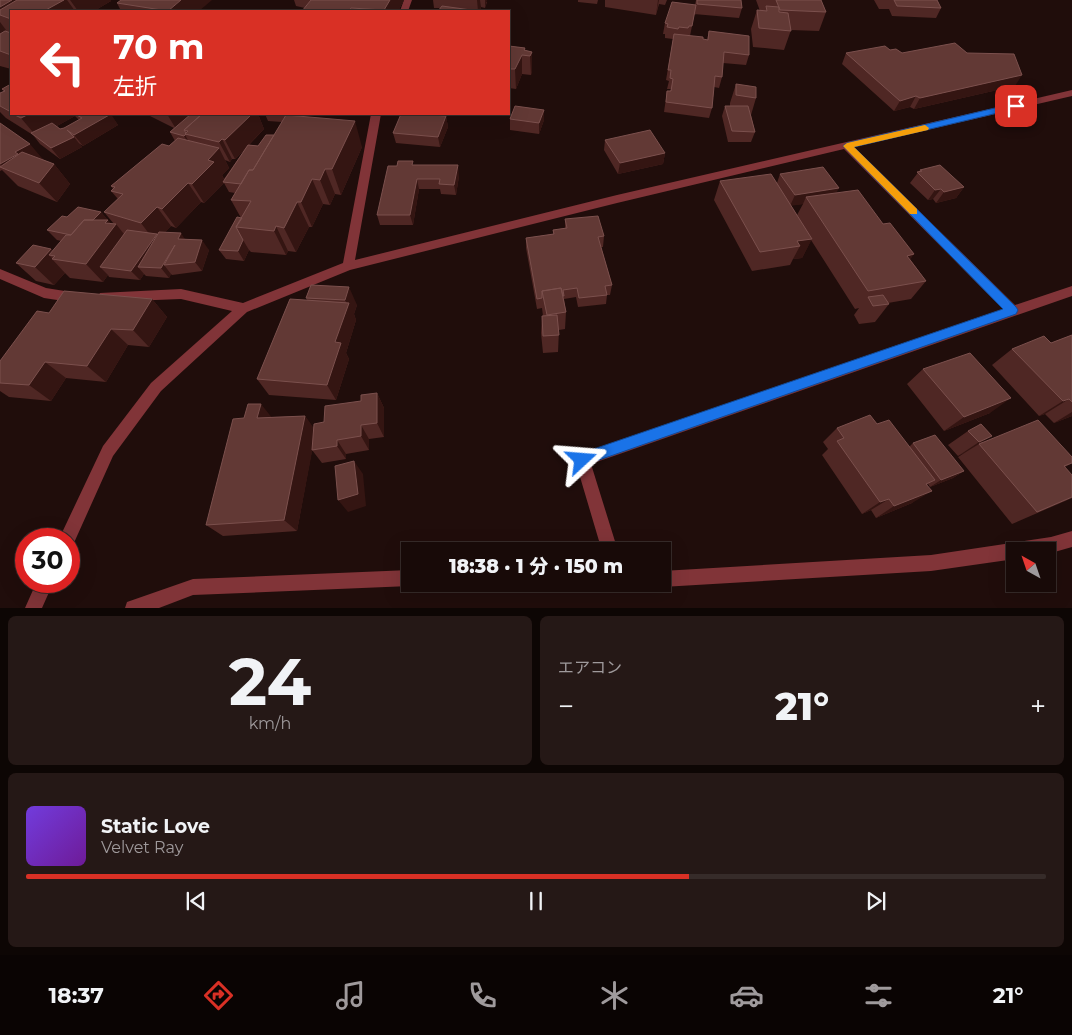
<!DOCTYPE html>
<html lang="ja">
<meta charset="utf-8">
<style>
body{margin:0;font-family:Montserrat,"Noto Sans JP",sans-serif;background:#251816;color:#f1f3f6;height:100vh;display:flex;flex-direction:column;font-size:19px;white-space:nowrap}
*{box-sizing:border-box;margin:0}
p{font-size:16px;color:#9f9a9c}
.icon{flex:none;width:28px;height:28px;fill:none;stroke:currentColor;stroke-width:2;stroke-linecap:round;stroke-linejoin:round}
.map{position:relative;height:608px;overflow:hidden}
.side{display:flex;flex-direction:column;gap:8px;padding:8px;background:#0d0604;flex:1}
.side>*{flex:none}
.hud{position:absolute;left:10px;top:10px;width:500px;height:105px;border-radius:0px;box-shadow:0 5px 20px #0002,0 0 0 1px #362b29;background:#d93025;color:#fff;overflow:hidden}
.needle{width:32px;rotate:320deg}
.controls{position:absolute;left:1006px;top:542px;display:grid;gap:10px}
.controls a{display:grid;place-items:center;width:50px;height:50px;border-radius:0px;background:#180a08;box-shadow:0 5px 20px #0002,0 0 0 1px #362b29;font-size:25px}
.speed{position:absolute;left:15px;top:528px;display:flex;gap:10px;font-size:25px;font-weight:700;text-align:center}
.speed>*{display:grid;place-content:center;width:65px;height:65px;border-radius:50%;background:#180a08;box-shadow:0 5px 20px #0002,0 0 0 1px #362b29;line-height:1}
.speed .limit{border:8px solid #d22;background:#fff;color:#111}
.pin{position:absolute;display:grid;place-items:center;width:42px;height:42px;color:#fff;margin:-21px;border-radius:10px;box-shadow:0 2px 8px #0006}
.me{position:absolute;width:55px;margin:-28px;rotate:71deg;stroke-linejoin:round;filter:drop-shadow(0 0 4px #0008)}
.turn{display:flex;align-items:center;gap:18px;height:105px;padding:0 20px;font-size:22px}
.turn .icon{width:65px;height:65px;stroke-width:2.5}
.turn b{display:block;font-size:35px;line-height:42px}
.big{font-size:38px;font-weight:800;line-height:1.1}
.side .card{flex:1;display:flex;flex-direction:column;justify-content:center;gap:8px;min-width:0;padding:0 18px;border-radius:8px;background:#251816}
.side .dial{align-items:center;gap:0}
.dial b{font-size:65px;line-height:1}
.song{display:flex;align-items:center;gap:15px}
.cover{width:60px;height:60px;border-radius:8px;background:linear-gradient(135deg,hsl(260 70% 55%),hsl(280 70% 35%))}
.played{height:5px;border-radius:2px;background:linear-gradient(90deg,#d93025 65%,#362b29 65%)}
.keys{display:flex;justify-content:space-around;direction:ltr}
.heat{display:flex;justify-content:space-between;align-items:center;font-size:28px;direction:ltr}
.side .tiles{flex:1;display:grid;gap:8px;grid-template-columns:1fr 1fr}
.card:last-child{grid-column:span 2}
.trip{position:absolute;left:401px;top:542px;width:270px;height:50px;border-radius:0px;background:#180a08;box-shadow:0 5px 20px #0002,0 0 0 1px #362b29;font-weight:800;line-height:50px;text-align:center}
.tabs{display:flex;height:80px;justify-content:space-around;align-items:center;background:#0a0403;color:#9f9a9c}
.tabs .icon{width:35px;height:35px}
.tabs .current{color:#d93025}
.tabs b{font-size:22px;color:#f1f3f6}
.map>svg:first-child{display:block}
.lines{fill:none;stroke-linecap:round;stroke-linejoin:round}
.minor{fill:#813438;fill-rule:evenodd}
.wall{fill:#4f2724;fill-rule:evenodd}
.shaded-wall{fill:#341512}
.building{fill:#623935;stroke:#7b504d}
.route{fill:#1a73e8;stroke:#114b97}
.slow{fill:#f59e0b}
</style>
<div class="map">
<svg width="1072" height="608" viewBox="0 0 1072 608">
<rect width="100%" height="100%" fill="#200d0b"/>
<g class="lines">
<!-- minor -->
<path class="minor" d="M 404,0 L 412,0 L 408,11 L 400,11 Z
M 1072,90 L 1072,96 L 854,147 L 1015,305 L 1072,286 L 1072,296 L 591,464 L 618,551 L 602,551 L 575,460 L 577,455 L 1003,309 L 844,149 L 617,203 L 350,270 L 247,312 L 161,391 L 113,456 L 73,545 L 69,546 L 69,539 L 59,539 L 103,446 L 151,383 L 232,311 L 181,299 L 104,302 L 100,301 L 98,297 L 100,293 L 181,289 L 243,303 L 343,263 L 371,114 L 381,114 L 355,260 L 617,195 Z
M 0,269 L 46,288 L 77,293 L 81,294 L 83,298 L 81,302 L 77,303 L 44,298 L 0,279 Z
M 1072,531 L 1072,547 L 1051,553 L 1048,554 L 1048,551 L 1015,551 L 1015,559 L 931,571 L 662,587 L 656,584 L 662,584 L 662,571 L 931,555 L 1051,537 Z
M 410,570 L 410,584 L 416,584 L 410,586 L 193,595 L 159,608 L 125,608 L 127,602 L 193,579 Z
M 37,581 L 54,581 L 42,608 L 25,608 Z"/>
</g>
<!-- wall -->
<path class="wall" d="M 0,0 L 110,0 L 111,1 L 94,11 L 11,11 L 11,69 L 0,66 Z
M 294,0 L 404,0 L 398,11 L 302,11 L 305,8 L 296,6 Z
M 433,0 L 485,0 L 485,2 L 487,2 L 485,8 L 481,7 L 480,11 L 438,11 L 440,8 L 434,8 Z
M 578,0 L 598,0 L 597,4 L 578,2 Z
M 605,0 L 667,0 L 665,5 L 659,4 L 656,15 L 605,7 Z
M 696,0 L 741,0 L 742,8 L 739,18 L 694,14 L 695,11 L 690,36 L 707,40 L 709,31 L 749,55 L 746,65 L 723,63 L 722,77 L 719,88 L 714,87 L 712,108 L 709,118 L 664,112 L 667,91 L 670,91 L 671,89 L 667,89 L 669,81 L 666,80 L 673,39 L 665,38 L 665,34 L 663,34 L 665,23 L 695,5 Z
M 756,0 L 821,0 L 826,12 L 819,31 L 791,30 L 784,50 L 753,47 L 751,29 L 757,10 L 760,11 Z
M 874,0 L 937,0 L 941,8 L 936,18 L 892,16 L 889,9 L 879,9 Z
M 117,3 L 199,11 L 121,11 Z
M 509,46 L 525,48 L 525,51 L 532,52 L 532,71 L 531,75 L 522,74 L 516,89 L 509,88 Z
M 890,50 L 902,53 L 967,53 L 1015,86 L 914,109 L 910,107 L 894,111 L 842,64 L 846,53 Z
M 11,84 L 11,114 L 110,114 L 118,125 L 83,146 L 78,143 L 82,147 L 60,159 L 40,144 L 33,135 L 6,118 L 0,112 L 0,93 L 4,91 L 2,89 ZM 75,116 L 79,120 L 64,128 L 60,129 L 57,126 Z
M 736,84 L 756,98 L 751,115 L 755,132 L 751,142 L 728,142 L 722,116 L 725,106 L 730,106 L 730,103 Z
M 146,114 L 258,114 L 264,129 L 249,145 L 258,146 L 274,135 L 282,122 L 268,121 L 265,114 L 303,114 L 301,117 L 362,147 L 341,195 L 335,194 L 330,205 L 323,204 L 312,227 L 309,227 L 296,252 L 288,251 L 286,255 L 251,252 L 249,250 L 244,261 L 226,259 L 219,250 L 241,218 L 231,200 L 235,193 L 229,192 L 224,183 L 204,203 L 201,202 L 176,228 L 171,226 L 165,232 L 185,239 L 209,250 L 202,271 L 172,275 L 171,274 L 169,278 L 146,276 L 144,274 L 140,280 L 109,277 L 108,275 L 103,282 L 70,278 L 65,273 L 54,285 L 36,281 L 16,263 L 51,249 L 53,251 L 61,241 L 57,240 L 47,230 L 67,217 L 101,212 L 111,224 L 114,224 L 104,212 L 118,199 L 111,191 L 113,189 L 111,186 L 169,146 L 175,141 L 170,132 L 174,128 ZM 246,148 L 224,179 L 222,175 L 229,168 L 225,160 L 230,162 L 232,159 L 235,159 Z
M 401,114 L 455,114 L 454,116 L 421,114 L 446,116 L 448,127 L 440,147 L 396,143 L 393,133 Z
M 510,119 L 544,120 L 539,134 L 510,130 Z
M 0,123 L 44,160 L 54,164 L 70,184 L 57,202 L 18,186 L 2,170 L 0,171 Z
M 605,140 L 665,153 L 663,164 L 618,174 L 604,150 Z
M 414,165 L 459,176 L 456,195 L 441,194 L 440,189 L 419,189 L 413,225 L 380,225 L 377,215 Z
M 920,170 L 964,187 L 956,198 L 936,203 L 933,199 L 928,200 L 910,183 Z
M 780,174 L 836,193 L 883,224 L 914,254 L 910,259 L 926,281 L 911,299 L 888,303 L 889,304 L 875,322 L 859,324 L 854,315 L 859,308 L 855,309 L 811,240 L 802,258 L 793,259 L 790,265 L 752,271 L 714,200 L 720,181 L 777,183 ZM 803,204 L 797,215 L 791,205 Z
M 565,219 L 604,236 L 603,247 L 601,247 L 612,285 L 610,295 L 607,295 L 606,304 L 578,307 L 576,297 L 564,299 L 566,312 L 565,329 L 559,330 L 558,352 L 543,353 L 541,333 L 542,316 L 543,316 L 542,308 L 537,309 L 526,248 L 526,238 L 553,234 L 553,230 L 565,228 Z
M 311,285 L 357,305 L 354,314 L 356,320 L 346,353 L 349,359 L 336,400 L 269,395 L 257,379 L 307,300 L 306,298 Z
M 152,299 L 167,317 L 149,347 L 128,345 L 106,382 L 66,378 L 51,401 L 9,397 L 0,391 L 0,361 L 49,313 Z
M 1072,335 L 1072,416 L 1054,423 L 1045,414 L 1039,416 L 992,365 L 1012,349 L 1051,343 Z
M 923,369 L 990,413 L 944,431 L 907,384 Z
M 377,393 L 384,408 L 384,437 L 369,439 L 369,450 L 346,454 L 346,459 L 322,463 L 312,450 L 297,531 L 223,536 L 206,525 L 272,417 L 305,416 L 313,428 L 324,422 L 361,401 Z
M 877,424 L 909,447 L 913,443 L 964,471 L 953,478 L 930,487 L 928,484 L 912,503 L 876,518 L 871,510 L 862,514 L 822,455 L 828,449 L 823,442 L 837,428 Z
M 968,431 L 982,442 L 1072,463 L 1065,467 L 1072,498 L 1012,524 L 958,457 L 966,452 L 958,456 L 948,445 Z"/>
<!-- shaded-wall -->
<path class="shaded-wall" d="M 0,0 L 33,0 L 0,15 Z
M 64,0 L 67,0 L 75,11 L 44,11 Z
M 70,0 L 110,0 L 111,1 L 94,11 L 78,11 Z
M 181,0 L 212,0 L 199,11 L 168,11 Z
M 390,0 L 404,0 L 398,11 L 384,11 Z
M 477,0 L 480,0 L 481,7 L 480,11 L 478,11 Z
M 485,0 L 487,0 L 485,8 Z
M 658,0 L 659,0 L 656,15 Z
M 0,22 L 6,30 L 0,34 Z
M 532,52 L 532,71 L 531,75 L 530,56 Z
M 522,55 L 522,74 L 516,89 L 515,69 Z
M 1022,75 L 1015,86 L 914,109 L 920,98 Z
M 916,96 L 910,107 L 894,111 L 900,101 Z
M 544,110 L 544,120 L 539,134 L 539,123 Z
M 29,114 L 74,114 L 75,116 L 37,137 L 21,118 Z
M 111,114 L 118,125 L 83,146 L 74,135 Z
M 167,114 L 199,114 L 176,129 Z
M 252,114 L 258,114 L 264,129 L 235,159 L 225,140 Z
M 293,114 L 303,114 L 297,124 Z
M 446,116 L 448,127 L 440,147 L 438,137 Z
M 355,121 L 362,147 L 341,195 L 332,169 Z
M 185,135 L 191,145 L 190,146 L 184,136 Z
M 74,137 L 82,147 L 60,159 L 51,148 Z
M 222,139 L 232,159 L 230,162 L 219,142 Z
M 30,144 L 46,163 L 4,169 L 0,164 L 15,152 Z
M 219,148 L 229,168 L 222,175 L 225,181 L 223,182 L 224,183 L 204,203 L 192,184 L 208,160 Z
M 665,153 L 663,164 L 618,174 L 620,163 Z
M 54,164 L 70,184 L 57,202 L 39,183 Z
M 458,165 L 459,176 L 456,195 L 454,185 Z
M 325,169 L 335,194 L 330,205 L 320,180 Z
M 312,179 L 323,204 L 312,227 L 301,202 Z
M 417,179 L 419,189 L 413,225 L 410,215 Z
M 188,183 L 201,202 L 176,228 L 162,209 Z
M 964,187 L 956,198 L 936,203 L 944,192 Z
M 839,188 L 833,199 L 806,197 L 803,204 L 790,206 L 795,195 Z
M 941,189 L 933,199 L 928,200 L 935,190 Z
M 297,202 L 309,227 L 296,252 L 284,228 Z
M 157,207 L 171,226 L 160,238 L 138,267 L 144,274 L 140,280 L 131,271 L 153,239 L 141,223 Z
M 101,212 L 114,227 L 116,224 L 131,243 L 100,267 L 108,275 L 103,282 L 86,264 L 76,237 Z
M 276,226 L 288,251 L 286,255 L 274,231 Z
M 181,233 L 188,244 L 178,239 Z
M 812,239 L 802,258 L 793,259 L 800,246 L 797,241 Z
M 202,240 L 209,250 L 202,271 L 195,262 Z
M 243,240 L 249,250 L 244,261 L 238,251 Z
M 175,245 L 164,265 L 171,274 L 169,278 L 161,268 Z
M 51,249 L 63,261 L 55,256 L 49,255 L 54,260 L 52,259 L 65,273 L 54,285 L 35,267 Z
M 914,254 L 899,273 L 907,256 Z
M 349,287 L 357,305 L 354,314 L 356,320 L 346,353 L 349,359 L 336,400 L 327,385 L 335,342 L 348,306 L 345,300 Z
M 152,299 L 167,317 L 149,347 L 133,330 Z
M 111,329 L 128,345 L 106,382 L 87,366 Z
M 45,362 L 66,378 L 51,401 L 29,385 Z
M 377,393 L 384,408 L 384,437 L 377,423 Z
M 1011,398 L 990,413 L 944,431 L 964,417 Z
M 1069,399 L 1045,414 L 1039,416 L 1063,401 Z
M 261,404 L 273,419 L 257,418 Z
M 1072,412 L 1072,416 L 1054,423 Z
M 305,416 L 316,431 L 297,531 L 284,520 Z
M 361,425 L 369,439 L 369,450 L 361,436 Z
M 992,436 L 966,452 L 958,456 L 979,442 Z
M 337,440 L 346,454 L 346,459 L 337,446 Z
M 354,461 L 363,474 L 366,506 L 348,512 L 338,500 Z
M 964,471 L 953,478 L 930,487 L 941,480 Z
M 932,491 L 912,503 L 876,518 L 894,506 Z
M 889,499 L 871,510 L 862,514 L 880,502 Z"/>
<!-- building -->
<path class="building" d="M 0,0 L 12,0 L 0,7 Z
M 17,0 L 64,0 L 44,11 L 11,11 L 11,19 L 0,15 L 0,10 Z
M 121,0 L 181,0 L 168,11 L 117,3 Z
M 311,0 L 390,0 L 384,10 L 351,8 L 349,11 L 302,11 Z
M 697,0 L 741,0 L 742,8 L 697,4 Z
M 776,0 L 821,0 L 826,12 L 780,10 Z
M 894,0 L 937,0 L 941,8 L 897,6 Z
M 672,2 L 696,5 L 692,26 L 689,26 L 688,28 L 679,27 L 678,29 L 667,27 L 668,24 L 665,23 Z
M 442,6 L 471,10 L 470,11 L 438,11 Z
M 766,6 L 779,7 L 779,12 L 788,13 L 791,31 L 759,28 L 757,10 L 767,11 Z
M 5,31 L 11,33 L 11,55 L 0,51 L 0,34 Z
M 709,31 L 749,36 L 749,55 L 724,52 L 722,77 L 715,76 L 712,108 L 666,102 L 667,91 L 671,91 L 673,79 L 670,78 L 671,70 L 668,70 L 674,34 L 703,37 L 703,39 L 708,40 Z
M 955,43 L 967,53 L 1014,54 L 1022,75 L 920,98 L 916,96 L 900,101 L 846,53 L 885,46 L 890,50 L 896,49 L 902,53 Z
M 509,46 L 525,48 L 524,50 L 532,52 L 530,56 L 522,55 L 515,69 L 509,69 Z
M 11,84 L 11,112 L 0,106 L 0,93 L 5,91 L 2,89 Z
M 736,84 L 756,87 L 756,98 L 736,95 Z
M 515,106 L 544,110 L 539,123 L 510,119 Z
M 725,106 L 748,106 L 755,132 L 732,131 Z
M 13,114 L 29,114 L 21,118 Z
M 75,114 L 111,114 L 74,135 L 67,130 L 74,137 L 51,148 L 31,133 L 52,123 L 60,129 L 64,128 L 82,118 Z
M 191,114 L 202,114 L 184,130 L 186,133 L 185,134 L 186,134 L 184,136 L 170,132 Z
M 202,114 L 252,114 L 225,140 L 222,139 L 219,142 L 185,134 L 188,131 L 184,130 Z
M 401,114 L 417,114 L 446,116 L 438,137 L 393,133 Z
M 286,115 L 355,121 L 332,169 L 325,169 L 320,180 L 312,179 L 301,202 L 297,202 L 284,228 L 276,226 L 274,231 L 236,227 L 251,201 L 231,200 L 249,170 L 253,170 Z
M 0,123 L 30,144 L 15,152 L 18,154 L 0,164 Z
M 650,130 L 665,153 L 620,163 L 605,140 Z
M 266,135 L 274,135 L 253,170 L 249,170 L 241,184 L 223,182 L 248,145 L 258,146 Z
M 178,138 L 219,148 L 208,160 L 214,162 L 192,184 L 188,183 L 162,209 L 157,207 L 141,223 L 104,212 L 123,194 L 111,191 L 115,187 L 111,186 L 162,144 L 169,146 Z
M 22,152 L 54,164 L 39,183 L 0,167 Z
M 398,161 L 413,161 L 412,165 L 458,165 L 454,185 L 439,184 L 440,179 L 417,179 L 410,215 L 377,215 L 388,166 L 397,166 Z
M 940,165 L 964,187 L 944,192 L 941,189 L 935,190 L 917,172 L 922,171 L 920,170 Z
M 823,167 L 839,188 L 795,195 L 780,174 Z
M 771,174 L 812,239 L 797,241 L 800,246 L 760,252 L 720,181 Z
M 858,190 L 883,224 L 890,223 L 914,254 L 907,256 L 926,281 L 868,291 L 806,197 Z
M 78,207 L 101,212 L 93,220 L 84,220 L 71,235 L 47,230 L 62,216 L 67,217 Z
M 598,216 L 604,236 L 598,237 L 612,285 L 605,286 L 607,295 L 579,298 L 577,288 L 563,290 L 564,296 L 563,296 L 561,288 L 542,291 L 542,298 L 537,299 L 526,238 L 554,234 L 553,230 L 567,228 L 565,219 Z
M 237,217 L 242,218 L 236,227 L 243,240 L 238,251 L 219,250 Z
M 84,220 L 108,220 L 105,223 L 116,224 L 86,264 L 52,259 L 55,256 L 49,255 L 66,235 L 71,235 Z
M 127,230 L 157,234 L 131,271 L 100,267 Z
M 159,232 L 181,233 L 178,239 L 202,240 L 195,262 L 164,265 L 175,245 L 161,268 L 138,267 Z
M 33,245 L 51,249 L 35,267 L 16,263 Z
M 311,285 L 349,287 L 345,300 L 306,298 Z
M 561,288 L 566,312 L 547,315 L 542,291 Z
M 64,291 L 152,299 L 133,330 L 111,329 L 87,366 L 45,362 L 29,385 L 0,383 L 0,361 L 37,311 L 49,313 Z
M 883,295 L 889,304 L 873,306 L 868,297 Z
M 290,299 L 349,303 L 335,342 L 341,343 L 327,385 L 257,379 Z
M 557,315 L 559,335 L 543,336 L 542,316 Z
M 1072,335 L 1072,402 L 1069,399 L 1063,401 L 1012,349 L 1044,336 L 1051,343 Z
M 970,353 L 1011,398 L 964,417 L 923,369 Z
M 377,393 L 377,423 L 361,425 L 361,436 L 337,440 L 337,446 L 312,450 L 314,424 L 324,422 L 325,406 L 361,401 L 361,395 Z
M 248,404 L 261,404 L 257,418 L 305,416 L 284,520 L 206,525 L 233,419 L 244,418 Z
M 870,415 L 877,424 L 889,420 L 935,480 L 926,484 L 932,491 L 894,506 L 889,499 L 880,502 L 837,441 L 844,438 L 837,428 Z
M 1038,420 L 1072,457 L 1072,463 L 1064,466 L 1072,475 L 1072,497 L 1037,512 L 979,444 Z
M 981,424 L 992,436 L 979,442 L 968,431 Z
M 935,435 L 964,471 L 941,480 L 913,443 Z
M 354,461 L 358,494 L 338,500 L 335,466 Z"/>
<!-- route -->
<path class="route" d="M 1016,103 L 1019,104 L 1019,108 L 854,147 L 1016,307 L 1018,310 L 1016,314 L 582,466 L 577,464 L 575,460 L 577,455 L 582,453 L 1003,309 L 843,146 L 847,143 Z"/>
<!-- slow -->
<path class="slow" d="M 925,125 L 929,128 L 928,130 L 854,147 L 917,209 L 917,214 L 910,214 L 843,146 L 847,143 Z"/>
</svg>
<div class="controls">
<a><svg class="needle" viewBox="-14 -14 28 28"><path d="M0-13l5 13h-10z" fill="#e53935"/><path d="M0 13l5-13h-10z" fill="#9f9a9c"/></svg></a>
</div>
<div class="speed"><div class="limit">30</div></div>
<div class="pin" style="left:1016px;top:106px;background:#d93025"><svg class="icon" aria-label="arrive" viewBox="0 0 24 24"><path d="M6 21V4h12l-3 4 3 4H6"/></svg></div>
<svg class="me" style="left:582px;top:460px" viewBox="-20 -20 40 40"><path d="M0-17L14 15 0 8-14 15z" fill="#1a73e8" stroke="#fff" stroke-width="4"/></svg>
<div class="trip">18:38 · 1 分 · 150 m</div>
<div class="hud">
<div class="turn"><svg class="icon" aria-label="left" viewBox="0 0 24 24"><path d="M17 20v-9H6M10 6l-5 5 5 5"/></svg><div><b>70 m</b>左折</div></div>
</div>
</div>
<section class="side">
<div class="tiles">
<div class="card dial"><b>24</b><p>km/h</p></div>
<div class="card"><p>エアコン</p>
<div class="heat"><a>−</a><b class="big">21°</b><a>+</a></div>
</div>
<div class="card">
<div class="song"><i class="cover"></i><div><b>Static Love</b><p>Velvet Ray</p></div></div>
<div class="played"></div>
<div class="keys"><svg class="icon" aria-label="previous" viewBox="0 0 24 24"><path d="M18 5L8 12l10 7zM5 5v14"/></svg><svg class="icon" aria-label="pause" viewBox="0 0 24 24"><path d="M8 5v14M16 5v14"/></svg><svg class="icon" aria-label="next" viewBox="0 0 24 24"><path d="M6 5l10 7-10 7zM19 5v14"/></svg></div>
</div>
</div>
</section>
<nav class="tabs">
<b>18:37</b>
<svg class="icon current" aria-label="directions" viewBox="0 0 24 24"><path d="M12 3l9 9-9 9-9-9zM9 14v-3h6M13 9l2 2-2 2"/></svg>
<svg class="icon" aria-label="music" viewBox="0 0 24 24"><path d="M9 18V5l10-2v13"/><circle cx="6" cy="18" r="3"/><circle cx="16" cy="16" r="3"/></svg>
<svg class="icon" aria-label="phone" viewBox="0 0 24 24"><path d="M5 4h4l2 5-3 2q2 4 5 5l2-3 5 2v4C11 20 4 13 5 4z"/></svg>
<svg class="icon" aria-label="climate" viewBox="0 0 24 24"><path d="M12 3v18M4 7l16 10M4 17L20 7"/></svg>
<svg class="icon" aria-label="car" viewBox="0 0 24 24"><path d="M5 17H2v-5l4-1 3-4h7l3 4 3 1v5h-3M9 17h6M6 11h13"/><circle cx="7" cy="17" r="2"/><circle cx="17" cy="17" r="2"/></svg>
<svg class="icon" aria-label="filters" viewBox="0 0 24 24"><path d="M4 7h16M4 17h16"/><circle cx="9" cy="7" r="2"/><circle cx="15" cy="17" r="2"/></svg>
<b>21°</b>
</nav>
